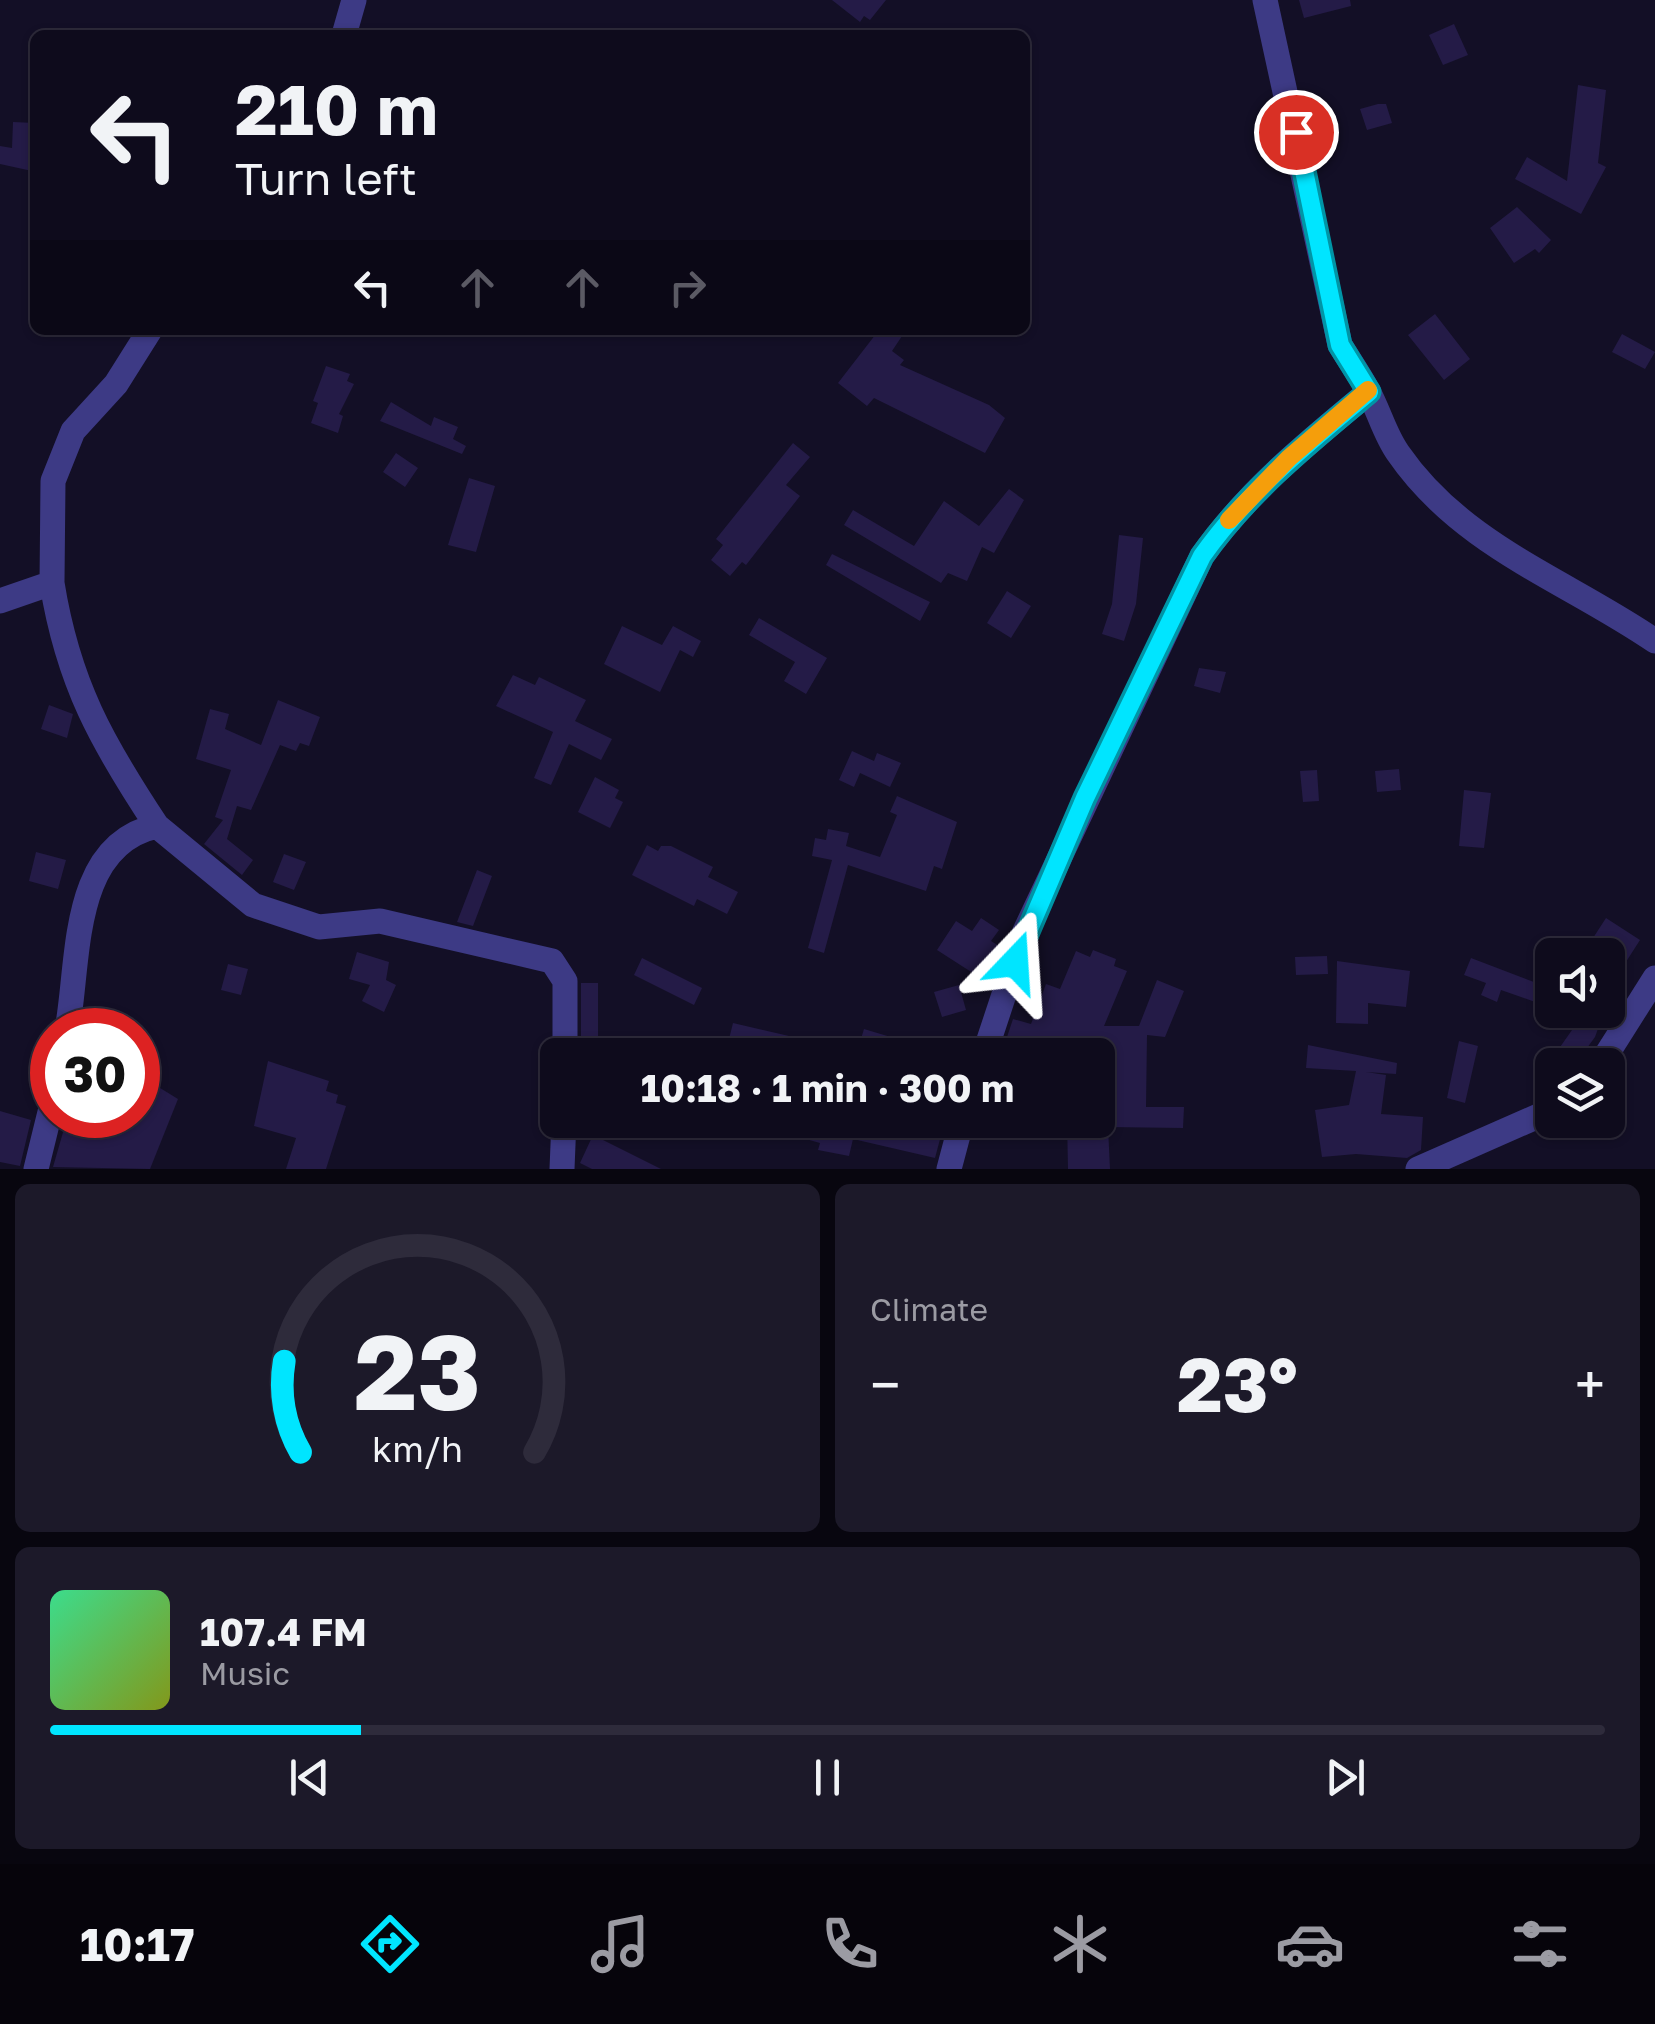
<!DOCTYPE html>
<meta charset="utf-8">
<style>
body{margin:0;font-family:"Golos Text",sans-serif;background:#1c1929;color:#f1f3f6;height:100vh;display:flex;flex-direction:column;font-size:38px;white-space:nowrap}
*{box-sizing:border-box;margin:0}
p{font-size:32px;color:#9b9ba3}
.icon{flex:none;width:55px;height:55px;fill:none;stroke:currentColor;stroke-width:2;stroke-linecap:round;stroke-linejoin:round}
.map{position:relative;height:1169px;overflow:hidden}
.details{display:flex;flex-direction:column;gap:15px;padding:15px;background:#08060f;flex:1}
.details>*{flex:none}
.banner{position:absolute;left:30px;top:30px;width:1000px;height:305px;border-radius:15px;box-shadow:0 2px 8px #0004,0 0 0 2px #2e2b3b;background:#0e0b1c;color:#f1f3f6;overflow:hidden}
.tools{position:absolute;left:1535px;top:938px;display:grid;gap:20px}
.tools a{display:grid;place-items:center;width:90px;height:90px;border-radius:15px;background:#0e0b1c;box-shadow:0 2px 8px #0004,0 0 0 2px #2e2b3b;font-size:50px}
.speed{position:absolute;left:30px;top:1008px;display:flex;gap:20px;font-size:50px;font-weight:700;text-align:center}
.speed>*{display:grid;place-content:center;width:130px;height:130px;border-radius:50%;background:#0e0b1c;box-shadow:0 2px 8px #0004,0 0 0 2px #2e2b3b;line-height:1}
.speed .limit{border:15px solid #d22;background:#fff;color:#111}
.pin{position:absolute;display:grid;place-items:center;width:85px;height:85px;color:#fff;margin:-42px;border:5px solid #fff;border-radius:50%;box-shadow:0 2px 10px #0007}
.me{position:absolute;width:110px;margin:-55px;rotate:20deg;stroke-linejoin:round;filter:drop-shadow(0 0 8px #0008)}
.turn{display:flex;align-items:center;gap:35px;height:210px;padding:0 40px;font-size:45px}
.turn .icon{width:130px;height:130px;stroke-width:2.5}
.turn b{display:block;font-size:70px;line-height:85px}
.lanes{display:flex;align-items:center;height:95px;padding:0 40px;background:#0003;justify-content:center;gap:50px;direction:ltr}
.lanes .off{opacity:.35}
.big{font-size:75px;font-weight:700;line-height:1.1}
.details .widget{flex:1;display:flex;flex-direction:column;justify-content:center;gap:15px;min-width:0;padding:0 35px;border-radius:15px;background:#1c1929}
.details .dial{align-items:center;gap:0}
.dial svg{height:260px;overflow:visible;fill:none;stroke:#2e2b3b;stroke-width:7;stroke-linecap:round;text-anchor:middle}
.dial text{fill:#f1f3f6;stroke:none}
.song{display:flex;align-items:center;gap:30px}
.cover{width:120px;height:120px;border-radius:15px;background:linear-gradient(135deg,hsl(150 70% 55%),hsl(70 70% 35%))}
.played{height:10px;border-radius:5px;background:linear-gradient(90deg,#00e5ff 20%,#2e2b3b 20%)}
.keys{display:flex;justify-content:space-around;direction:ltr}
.heat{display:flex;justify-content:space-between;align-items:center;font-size:55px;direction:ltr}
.details .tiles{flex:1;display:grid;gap:15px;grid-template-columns:1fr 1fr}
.widget:last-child{grid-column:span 2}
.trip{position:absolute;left:540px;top:1038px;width:575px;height:100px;border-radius:15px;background:#0e0b1c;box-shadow:0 2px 8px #0004,0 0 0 2px #2e2b3b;font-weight:700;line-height:100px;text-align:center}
.menu{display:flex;height:160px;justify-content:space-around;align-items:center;background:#06040b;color:#9b9ba3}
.menu .icon{width:70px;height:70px}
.menu .on{color:#00e5ff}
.menu b{font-size:45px;color:#f1f3f6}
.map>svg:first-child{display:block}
.building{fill:#241b47}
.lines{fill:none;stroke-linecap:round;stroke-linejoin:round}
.minor{stroke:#3d3a85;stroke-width:25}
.route-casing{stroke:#0095a6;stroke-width:25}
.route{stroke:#00e5ff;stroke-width:18}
.slow{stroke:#f59e0b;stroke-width:18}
</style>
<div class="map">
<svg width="1655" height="1169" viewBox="0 0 1655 1169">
<rect width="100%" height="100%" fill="#130f26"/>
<!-- building -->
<path class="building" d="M 832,0 L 886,0 L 870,20 L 864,16 L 860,22 Z
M 1299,0 L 1350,0 L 1351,6 L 1304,18 Z
M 1454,24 L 1468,55 L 1443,65 L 1429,35 Z
M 1578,85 L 1606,90 L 1598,163 L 1606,167 L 1581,214 L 1515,179 L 1527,157 L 1567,181 Z
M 1378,104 L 1386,104 L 1392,123 L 1367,130 L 1360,109 Z
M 13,122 L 35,123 L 32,171 L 0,164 L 0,146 L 12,148 Z
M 1517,207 L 1551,240 L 1539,253 L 1535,249 L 1514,263 L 1490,228 Z
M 1435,314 L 1470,359 L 1444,380 L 1408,335 Z
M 879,330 L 906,330 L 892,351 L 904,360 L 900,365 L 989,405 L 1005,418 L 985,453 L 874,398 L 867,406 L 838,383 Z
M 1622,334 L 1655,352 L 1645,369 L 1612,352 Z
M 326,366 L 350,374 L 347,381 L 354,384 L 339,414 L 343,416 L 338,433 L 311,423 L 318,403 L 313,401 Z
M 391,402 L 431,426 L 434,417 L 458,427 L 453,439 L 466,446 L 462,454 L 380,421 Z
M 793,443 L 810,457 L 786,485 L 800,496 L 746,565 L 742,562 L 730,576 L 711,560 L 723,545 L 716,539 Z
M 396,453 L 418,468 L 405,487 L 383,472 Z
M 469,478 L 495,486 L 476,552 L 448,545 Z
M 1009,489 L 1024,500 L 994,553 L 982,547 L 967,581 L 948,573 L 941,583 L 844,525 L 853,510 L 914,546 L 944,501 L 979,526 Z
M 1119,535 L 1143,538 L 1136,604 L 1124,641 L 1102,634 L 1112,604 Z
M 832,554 L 930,602 L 920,621 L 826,565 Z
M 1007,591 L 1031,606 L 1011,638 L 987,623 Z
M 759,618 L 827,658 L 806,694 L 784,681 L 795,662 L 749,635 Z
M 622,626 L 662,645 L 673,626 L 701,641 L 693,657 L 680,650 L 660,692 L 604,664 Z
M 1199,668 L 1226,672 L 1220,693 L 1194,686 Z
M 513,675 L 535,685 L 539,677 L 586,700 L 575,721 L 612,739 L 601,760 L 569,744 L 551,785 L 534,778 L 553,732 L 496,706 Z
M 278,700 L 320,717 L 309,746 L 300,743 L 296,751 L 280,745 L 251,810 L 237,806 L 227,839 L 253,860 L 242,875 L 204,844 L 223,820 L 215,817 L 231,770 L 196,759 L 210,709 L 229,714 L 225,729 L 261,745 Z
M 49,705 L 73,714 L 67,738 L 41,729 Z
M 852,751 L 874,761 L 877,753 L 901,763 L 890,787 L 860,773 L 854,787 L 839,780 Z
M 1399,769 L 1401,790 L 1377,792 L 1375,771 Z
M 1317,770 L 1319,801 L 1303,802 L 1300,771 Z
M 595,777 L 619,790 L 615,798 L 623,802 L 610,828 L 578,812 Z
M 1464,790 L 1491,793 L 1484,848 L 1459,846 Z
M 897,796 L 957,822 L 942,869 L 934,866 L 926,891 L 848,865 L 824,953 L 808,948 L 832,860 L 812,856 L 815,838 L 826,840 L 828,829 L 849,833 L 846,846 L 880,857 L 897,815 L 890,812 Z
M 647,845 L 658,851 L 661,846 L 671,846 L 713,867 L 708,877 L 738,892 L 727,914 L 697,899 L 694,906 L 632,875 Z
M 36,852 L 66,860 L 58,889 L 29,881 Z
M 284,854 L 306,862 L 294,890 L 273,882 Z
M 477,870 L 492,876 L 473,926 L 457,922 Z
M 981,918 L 999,930 L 991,941 L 999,946 L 979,977 L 937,950 L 956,921 L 972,931 Z
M 1606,918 L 1640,940 L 1608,990 L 1608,955 L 1582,955 Z
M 1093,950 L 1116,959 L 1114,966 L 1127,971 L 1104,1026 L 1139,1026 L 1157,980 L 1184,991 L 1165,1037 L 1147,1035 L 1146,1107 L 1184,1107 L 1183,1128 L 1108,1127 L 1110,1169 L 1068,1169 L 1067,1120 L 1098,1120 L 1098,1109 L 1104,1110 L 1102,1055 L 1001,1055 L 1013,1019 L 1031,1024 L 1046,984 L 1060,989 L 1076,951 L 1090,957 Z
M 357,952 L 389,962 L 386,980 L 396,985 L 384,1012 L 362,1001 L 370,985 L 349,979 Z
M 1327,956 L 1328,974 L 1296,975 L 1295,957 Z
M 642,958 L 702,988 L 694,1005 L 634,975 Z
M 1471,958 L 1552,989 L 1552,1008 L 1501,990 L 1497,1002 L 1481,995 L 1486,983 L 1464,975 Z
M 1337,961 L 1410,971 L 1406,1007 L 1368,1003 L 1368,1024 L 1336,1023 Z
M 228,964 L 248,969 L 241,995 L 221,990 Z
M 581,983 L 598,983 L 598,1055 L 581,1055 Z
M 959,985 L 966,1010 L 942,1017 L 934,992 Z
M 1586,1010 L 1605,1010 L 1595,1037 L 1576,1063 L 1558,1050 Z
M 733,1023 L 789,1036 L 781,1055 L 762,1055 L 764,1049 L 729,1039 Z
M 864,1029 L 894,1038 L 889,1055 L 856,1055 Z
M 1459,1041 L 1478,1046 L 1465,1103 L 1447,1098 Z
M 1308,1045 L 1397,1063 L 1396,1074 L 1366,1072 L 1386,1075 L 1381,1114 L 1423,1117 L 1421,1150 L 1407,1158 L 1356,1154 L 1322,1157 L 1315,1110 L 1349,1105 L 1356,1071 L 1306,1068 Z
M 268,1061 L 329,1081 L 326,1091 L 338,1095 L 336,1103 L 346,1106 L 326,1169 L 286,1169 L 296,1138 L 254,1126 Z
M 152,1083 L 178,1099 L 150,1169 L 53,1167 L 68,1115 L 99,1115 L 134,1125 Z
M 0,1111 L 31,1120 L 20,1166 L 0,1162 Z
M 756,1120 L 901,1120 L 943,1128 L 935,1158 L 853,1139 L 849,1156 L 818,1150 L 820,1143 L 756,1125 Z
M 593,1135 L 661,1169 L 592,1169 L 580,1163 Z"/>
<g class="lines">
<!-- minor -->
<path class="minor" d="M 1265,0 L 1340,345 C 1349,360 1360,375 1368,391 C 1379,411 1385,435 1398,453 C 1462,546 1566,580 1655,641
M 344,35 L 354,0
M 52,583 C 68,683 102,743 157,826
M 0,601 L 52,583 L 53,481 L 73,431 L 116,384 L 150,330
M 67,1030 C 80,962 69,845 157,826 L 253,905 L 319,927 L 380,921 L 552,961 L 565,981 L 565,1055
M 984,1055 L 1025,931 L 1202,556 C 1248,491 1308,442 1369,392
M 1600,1065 L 1655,978
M 36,1169 L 52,1104
M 562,1169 L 564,1120
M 949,1169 L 962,1120
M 1418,1169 L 1552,1110"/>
</g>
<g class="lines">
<defs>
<path id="route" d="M 1015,962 L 1085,798 L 1202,556 C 1248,491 1309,442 1369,392 L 1340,345 L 1296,132"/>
</defs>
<!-- route casing -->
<use href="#route" class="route-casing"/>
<!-- route -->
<use href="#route" class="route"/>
<!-- slow -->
<path class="slow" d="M 1229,520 L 1289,458 L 1368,390"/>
</g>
</svg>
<div class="tools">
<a><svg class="icon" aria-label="sound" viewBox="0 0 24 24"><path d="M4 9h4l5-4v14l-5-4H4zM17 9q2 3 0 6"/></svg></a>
<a><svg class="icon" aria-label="layers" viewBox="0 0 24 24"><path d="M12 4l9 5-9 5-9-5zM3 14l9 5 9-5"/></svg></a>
</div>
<div class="speed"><div class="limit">30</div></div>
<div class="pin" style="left:1296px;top:132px;background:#d93025"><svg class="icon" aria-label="arrive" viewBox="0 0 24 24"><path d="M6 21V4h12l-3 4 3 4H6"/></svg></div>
<svg class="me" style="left:1015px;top:962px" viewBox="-20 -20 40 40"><path d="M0-17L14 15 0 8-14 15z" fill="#00e5ff" stroke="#fff" stroke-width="4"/></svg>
<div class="trip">10:18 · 1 min · 300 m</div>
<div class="banner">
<div class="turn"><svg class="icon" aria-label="left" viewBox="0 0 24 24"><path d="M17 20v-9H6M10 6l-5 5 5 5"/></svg><div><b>210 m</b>Turn left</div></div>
<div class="lanes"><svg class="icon" aria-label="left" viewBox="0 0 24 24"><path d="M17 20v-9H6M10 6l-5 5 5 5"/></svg><svg class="icon off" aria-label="ahead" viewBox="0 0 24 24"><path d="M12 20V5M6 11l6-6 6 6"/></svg><svg class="icon off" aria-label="ahead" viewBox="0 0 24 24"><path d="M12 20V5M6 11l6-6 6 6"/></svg><svg class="icon off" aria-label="right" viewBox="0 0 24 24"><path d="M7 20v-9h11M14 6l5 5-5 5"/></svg></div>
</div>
</div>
<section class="details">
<div class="tiles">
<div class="widget dial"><svg viewBox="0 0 100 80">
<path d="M14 69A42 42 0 1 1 86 69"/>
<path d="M14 69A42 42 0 0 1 9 41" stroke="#00e5ff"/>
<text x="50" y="56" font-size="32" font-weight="700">23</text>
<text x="50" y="72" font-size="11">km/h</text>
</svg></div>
<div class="widget"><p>Climate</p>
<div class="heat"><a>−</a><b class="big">23°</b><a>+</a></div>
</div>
<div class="widget">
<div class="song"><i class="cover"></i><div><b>107.4 FM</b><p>Music</p></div></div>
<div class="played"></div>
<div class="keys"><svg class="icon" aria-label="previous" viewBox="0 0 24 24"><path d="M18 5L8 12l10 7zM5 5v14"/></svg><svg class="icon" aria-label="pause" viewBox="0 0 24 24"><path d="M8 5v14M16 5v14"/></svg><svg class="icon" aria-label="next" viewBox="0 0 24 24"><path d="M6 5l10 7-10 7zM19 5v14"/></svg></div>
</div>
</div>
</section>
<nav class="menu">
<b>10:17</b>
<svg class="icon on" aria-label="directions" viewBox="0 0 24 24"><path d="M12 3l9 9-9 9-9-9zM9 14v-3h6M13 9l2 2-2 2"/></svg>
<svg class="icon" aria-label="music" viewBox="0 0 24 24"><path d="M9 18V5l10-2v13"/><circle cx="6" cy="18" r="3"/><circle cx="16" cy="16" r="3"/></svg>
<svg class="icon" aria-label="phone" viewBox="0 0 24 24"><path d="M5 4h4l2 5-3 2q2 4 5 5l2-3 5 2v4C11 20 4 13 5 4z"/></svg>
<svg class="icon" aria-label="climate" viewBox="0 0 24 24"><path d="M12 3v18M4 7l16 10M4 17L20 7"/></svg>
<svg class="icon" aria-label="car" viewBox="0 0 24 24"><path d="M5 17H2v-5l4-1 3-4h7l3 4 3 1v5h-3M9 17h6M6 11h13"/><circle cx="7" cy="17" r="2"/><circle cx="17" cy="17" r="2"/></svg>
<svg class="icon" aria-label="filters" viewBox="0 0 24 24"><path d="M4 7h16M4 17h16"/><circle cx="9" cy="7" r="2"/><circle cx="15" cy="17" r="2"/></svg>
</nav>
